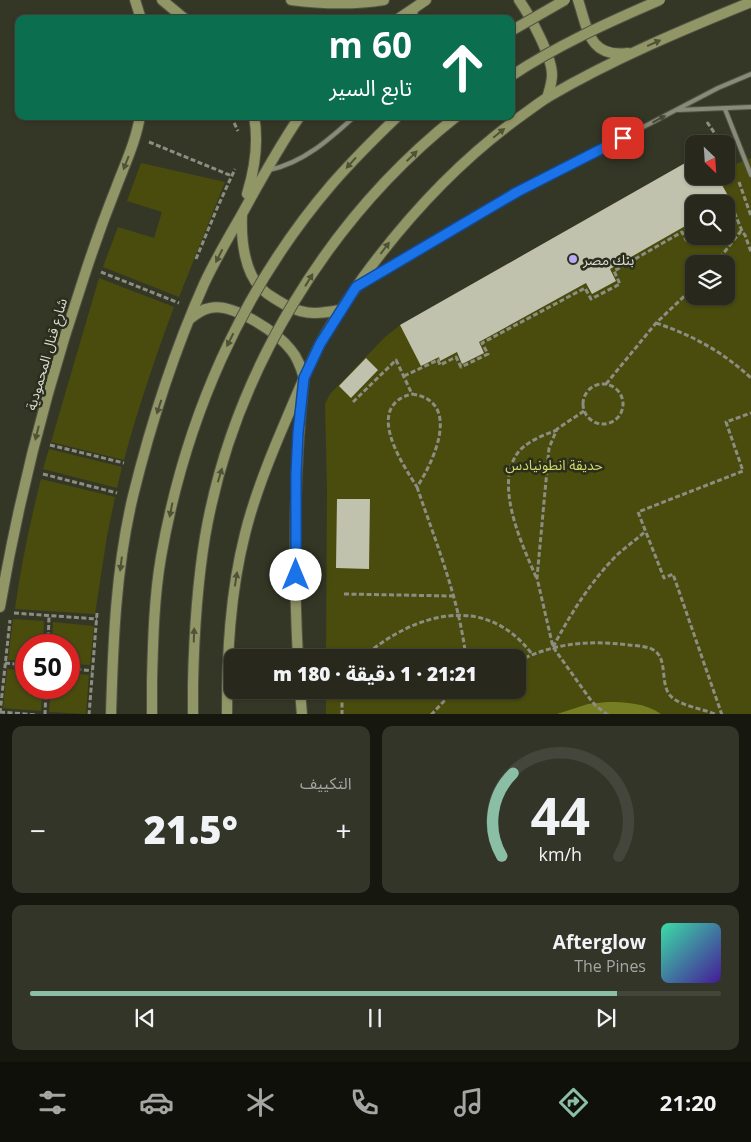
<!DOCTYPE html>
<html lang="ar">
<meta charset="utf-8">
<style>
body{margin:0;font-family:"Open Sans","Noto Sans Arabic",sans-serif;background:#343529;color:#f1f3f6;direction:rtl;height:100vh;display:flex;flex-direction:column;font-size:19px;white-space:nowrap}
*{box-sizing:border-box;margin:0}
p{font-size:16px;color:#a5a6a3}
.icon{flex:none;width:28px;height:28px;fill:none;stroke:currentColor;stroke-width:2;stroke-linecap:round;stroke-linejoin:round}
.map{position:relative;height:714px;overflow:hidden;direction:ltr}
.panel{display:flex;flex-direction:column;gap:12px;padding:12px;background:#16170f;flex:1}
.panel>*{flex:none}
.hud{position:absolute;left:15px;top:15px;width:500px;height:105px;border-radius:10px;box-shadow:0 1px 4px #0004,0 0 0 1px #44453b;direction:rtl;background:#0b6e4f;color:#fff;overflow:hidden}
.needle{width:32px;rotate:155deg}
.tools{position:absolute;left:685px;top:135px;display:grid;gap:10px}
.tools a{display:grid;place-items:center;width:50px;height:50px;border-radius:10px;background:#28291c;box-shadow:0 1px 4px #0004,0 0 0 1px #44453b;font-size:25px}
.speed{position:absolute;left:15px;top:634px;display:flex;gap:10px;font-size:25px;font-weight:700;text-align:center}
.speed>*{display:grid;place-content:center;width:65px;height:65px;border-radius:50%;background:#28291c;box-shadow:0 1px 4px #0004,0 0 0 1px #44453b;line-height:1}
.speed .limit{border:8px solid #d22;background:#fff;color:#111}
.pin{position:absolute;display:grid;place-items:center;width:42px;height:42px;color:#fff;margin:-21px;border-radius:10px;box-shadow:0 2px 8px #0006}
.me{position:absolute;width:55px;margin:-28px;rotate:0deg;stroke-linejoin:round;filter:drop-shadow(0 0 4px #0008)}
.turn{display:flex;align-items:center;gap:18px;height:105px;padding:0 20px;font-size:22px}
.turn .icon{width:65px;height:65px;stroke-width:2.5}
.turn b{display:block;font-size:35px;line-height:42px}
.big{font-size:38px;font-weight:800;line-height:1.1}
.panel .card{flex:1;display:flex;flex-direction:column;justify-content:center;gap:8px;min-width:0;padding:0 18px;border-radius:10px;background:#343529}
.panel .dial{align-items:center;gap:0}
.dial svg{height:130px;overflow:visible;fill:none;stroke:#44453b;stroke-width:7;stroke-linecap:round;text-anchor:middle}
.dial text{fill:#f1f3f6;stroke:none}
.song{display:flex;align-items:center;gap:15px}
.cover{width:60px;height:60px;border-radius:8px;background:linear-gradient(135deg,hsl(160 70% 55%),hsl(260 70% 35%))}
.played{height:5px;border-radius:2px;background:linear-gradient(90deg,#8abfa5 85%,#44453b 85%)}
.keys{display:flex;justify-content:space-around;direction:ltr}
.heat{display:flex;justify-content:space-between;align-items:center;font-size:28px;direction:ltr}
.panel .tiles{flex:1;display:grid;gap:12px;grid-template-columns:1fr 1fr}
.card:last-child{grid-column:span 2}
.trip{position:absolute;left:224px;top:649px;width:302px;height:50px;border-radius:10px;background:#28291c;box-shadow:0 1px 4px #0004,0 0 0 1px #44453b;font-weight:800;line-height:50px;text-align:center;direction:rtl}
.menu{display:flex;height:80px;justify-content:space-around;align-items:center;background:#10100b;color:#a5a6a3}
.menu .icon{width:35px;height:35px}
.menu .current{color:#8abfa5}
.menu b{font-size:22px;color:#f1f3f6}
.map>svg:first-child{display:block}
.green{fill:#494c0d;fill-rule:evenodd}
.water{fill:#777d23}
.building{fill:#c0c2ae}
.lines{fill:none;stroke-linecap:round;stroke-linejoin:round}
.service-casing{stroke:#525345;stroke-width:6}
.secondary-casing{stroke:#525345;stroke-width:12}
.path{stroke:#8c8e81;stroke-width:3;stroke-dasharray:5 2.5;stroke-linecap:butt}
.service{stroke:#888b77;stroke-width:4}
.secondary{stroke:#919667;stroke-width:10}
.secondary-bridge-casing{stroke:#525345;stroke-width:12;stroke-linecap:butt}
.secondary-bridge{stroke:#919667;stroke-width:10}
.oneway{fill:#4f5237}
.oneway2{fill:#474938}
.route-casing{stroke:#114b97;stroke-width:12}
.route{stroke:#1a73e8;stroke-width:9}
.poi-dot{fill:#baaaf6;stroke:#2b2d1d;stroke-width:2}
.labels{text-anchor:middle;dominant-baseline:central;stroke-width:5;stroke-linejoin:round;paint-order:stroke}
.poi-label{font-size:14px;fill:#d9dbd0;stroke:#2b2d1d;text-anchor:start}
.street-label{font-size:14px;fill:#d9dbd0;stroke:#2b2d1d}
.park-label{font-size:14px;fill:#d1da65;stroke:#2b2d1d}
</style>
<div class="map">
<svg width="751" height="715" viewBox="0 0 751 715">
<rect width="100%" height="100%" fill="#353726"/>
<!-- green -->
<path class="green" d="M 694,158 L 694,176 L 726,176 L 726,168 L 751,158 L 751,714 L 326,714 L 326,690 L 518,690 L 518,658 L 326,657 L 327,489 L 325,404 L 330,394 L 384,338 L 400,325 ZM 694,204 L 726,204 L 726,236 L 694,236 ZM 694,264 L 726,264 L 726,296 L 694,296 Z
M 141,163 L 225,182 L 179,297 L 103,267 L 118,227 L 154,238 L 162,212 L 127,201 Z
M 99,278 L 174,307 C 155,358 138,408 124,460 L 51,442 Z
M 49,449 L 122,467 L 117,488 L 43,469 Z
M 41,479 L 115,497 L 107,536 L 95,614 L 15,609 C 21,565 30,522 41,479 Z
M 13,619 L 44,621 L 43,642 L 36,645 L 26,645 L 26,653 L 23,661 L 8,660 Z
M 53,622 L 94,626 L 90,665 L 71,664 L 69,656 L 69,645 L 58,645 L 52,643 Z
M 7,669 L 23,670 L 26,679 L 26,688 L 35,688 L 42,690 L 41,711 L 3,708 Z
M 70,673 L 89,675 L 86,714 L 49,712 L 51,690 L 58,688 L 69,688 Z"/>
<!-- water -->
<path class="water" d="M 607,702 C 626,702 645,703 661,714 L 557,714 L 588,704 Z"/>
<!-- building -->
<path class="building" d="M 694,158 L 694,176 L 717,176 L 731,201 L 726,204 L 694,204 L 694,221 L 610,269 L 616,281 L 592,294 L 586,283 L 479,342 L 484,353 L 462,364 L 457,352 L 440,361 L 439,357 L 421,366 L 400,325 Z
M 366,358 L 378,370 L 351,398 L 339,386 Z
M 337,499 L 370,499 L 369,569 L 336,568 Z"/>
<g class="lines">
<defs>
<path id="service" d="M 415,19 L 416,8
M 725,109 L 751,175
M 678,110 L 751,107
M 269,170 C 303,163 330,139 355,116
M 362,283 L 517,193 L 718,88 L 751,74"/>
<path id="secondary" d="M 135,0 L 141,19
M 162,0 L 185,19
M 291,0 C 322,4 353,5 384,0
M 519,0 C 530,16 552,56 552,75 C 552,83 549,91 547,98
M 578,0 C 588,30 589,58 628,53
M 398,19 L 426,0
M 247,194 C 255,168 259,143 254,116
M 242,215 C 241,239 244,275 264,291 C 268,295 273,297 277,300 C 300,315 314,315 340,310
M 190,319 C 196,314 202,309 210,308 C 232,302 278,333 291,350 C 298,358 301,368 304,378 C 294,471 293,564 298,658
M 0,607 C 19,496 47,387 83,280 C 93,249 104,218 116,188 C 125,164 136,141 140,116
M 152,681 L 152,715
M 300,690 L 302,715
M 111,715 C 113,641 116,567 133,496 C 150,427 175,349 204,284 C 215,260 229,237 242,214 C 260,181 278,148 300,116
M 193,715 L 193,684
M 227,715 C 227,654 230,593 245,534 C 254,497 268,462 283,427 C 295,399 306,371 320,344 C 333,320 349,298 364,276 C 408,216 457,163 517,119 C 527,112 537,104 548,97 C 613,59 682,30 751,2"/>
</defs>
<!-- service casing -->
<use href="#service" class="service-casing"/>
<!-- secondary casing -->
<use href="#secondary" class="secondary-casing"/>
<!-- path -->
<path class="path" d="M 231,116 L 238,131
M 707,122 L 722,144
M 149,142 L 232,176
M 739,182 L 751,216
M 726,207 L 731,204 L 742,231
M 196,259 L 218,206 L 235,169
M 715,264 L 741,231 L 745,235 L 751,252
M 101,272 L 179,303
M 656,323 C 692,335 723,352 751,378
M 404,376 L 438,360 L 440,365 L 456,357 L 461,367 L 488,354 L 482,343 L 585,288 L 591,299 L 620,284 L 614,271 L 682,232 L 686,240 L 694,236
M 606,384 L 656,323 L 694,287
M583 404a20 20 0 1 1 40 0a20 20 0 1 1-40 0Z
M 412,394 C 462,401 434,461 417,487 C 401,462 364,406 412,394 Z
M 353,402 L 396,360 L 412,394
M 584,411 L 557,429 L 549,448 L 537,578 L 553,647 L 590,699 L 596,706 L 608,715
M 50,445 L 124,463
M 43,474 L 117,493
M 417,487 C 436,543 459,598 466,658
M 536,577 C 522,544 492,482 520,450 C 530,440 544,435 557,430
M 344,594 L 453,596
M 14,613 L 97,619
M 48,645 L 49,616
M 553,647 C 571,613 591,581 618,554 C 627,546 637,539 646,531
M 362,658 C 414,613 485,592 532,654
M 518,661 C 555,643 588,640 629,645 C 637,646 649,646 655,651 C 669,661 658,688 674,699 C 686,707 704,709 717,715
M 5,663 L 26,665
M 69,668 L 92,671
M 0,712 L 37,715
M 0,713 L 10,620
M 45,715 L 46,688
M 89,715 L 97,613
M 342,715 L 342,690
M 431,715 L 446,699 L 461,690
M 722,715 L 673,574 L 664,578 L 638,512 L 743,471 L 726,422 L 751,413"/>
<!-- service -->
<use href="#service" class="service"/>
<!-- secondary -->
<use href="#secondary" class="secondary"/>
<defs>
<path id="secondary-bridge" d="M 511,31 L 565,0
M 511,76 C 558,45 609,22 660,0
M 152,681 C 153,640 154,598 161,557 C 185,420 241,290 332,184 C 353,160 375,138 398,116
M 193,684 C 194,635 197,586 205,537 C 233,374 328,218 457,116"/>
</defs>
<!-- secondary-bridge casing -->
<use href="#secondary-bridge" class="secondary-bridge-casing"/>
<!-- secondary-bridge -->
<use href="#secondary-bridge" class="secondary-bridge"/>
</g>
<!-- one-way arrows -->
<defs><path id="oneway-solid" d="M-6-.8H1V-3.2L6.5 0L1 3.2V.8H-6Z" transform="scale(1.25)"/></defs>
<g class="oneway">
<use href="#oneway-solid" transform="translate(654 43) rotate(-24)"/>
<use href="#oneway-solid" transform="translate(499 133) rotate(-39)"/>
<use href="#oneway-solid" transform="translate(412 156) rotate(-44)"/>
<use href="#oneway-solid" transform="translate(126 163) rotate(111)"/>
<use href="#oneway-solid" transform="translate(351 163) rotate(132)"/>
<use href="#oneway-solid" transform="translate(385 248) rotate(-53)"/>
<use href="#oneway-solid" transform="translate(219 256) rotate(117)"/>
<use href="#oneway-solid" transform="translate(309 280) rotate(-58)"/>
<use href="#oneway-solid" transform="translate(230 340) rotate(117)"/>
<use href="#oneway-solid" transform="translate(159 407) rotate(108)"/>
<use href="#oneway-solid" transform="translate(37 433) rotate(104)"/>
<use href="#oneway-solid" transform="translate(220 475) rotate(-73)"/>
<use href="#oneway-solid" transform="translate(171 510) rotate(101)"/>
<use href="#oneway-solid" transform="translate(121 564) rotate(97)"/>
<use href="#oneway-solid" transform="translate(236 579) rotate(-81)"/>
<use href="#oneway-solid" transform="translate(194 635) rotate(-88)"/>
</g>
<use class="oneway2" href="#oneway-solid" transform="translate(659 119) rotate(-28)"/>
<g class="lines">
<defs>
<path id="route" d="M 296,575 L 296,474 L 298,433 L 304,378 L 320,344 L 356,287 L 517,192 L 623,138"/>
</defs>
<!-- route casing -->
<use href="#route" class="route-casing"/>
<!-- route -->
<use href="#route" class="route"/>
</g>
<!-- markers -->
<circle class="poi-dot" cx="573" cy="259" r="5"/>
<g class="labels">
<!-- poi labels -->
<g class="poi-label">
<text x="583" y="259">بنك مصر</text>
</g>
<!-- street labels -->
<g class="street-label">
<text transform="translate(46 354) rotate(-74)">شارع قنال المحمودية</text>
</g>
<!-- park labels -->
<g class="park-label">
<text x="554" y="464">حديقة انطونيادس</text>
</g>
</g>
</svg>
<div class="tools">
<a><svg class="needle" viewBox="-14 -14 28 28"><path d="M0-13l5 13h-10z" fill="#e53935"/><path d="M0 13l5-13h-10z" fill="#a5a6a3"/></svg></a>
<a><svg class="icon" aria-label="search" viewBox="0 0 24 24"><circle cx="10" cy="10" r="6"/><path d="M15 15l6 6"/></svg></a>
<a><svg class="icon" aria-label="layers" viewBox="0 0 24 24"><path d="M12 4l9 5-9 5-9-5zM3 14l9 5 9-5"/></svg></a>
</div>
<div class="speed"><div class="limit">50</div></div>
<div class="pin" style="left:623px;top:138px;background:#d93025"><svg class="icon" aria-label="arrive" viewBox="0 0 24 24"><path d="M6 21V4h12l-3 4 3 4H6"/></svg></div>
<svg class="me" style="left:296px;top:575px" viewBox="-20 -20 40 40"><circle r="19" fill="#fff"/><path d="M0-13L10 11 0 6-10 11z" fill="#1a73e8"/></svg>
<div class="trip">21:21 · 1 دقيقة · 180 m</div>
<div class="hud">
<div class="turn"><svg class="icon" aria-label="ahead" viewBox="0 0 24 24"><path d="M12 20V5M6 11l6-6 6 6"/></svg><div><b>60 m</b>تابع السير</div></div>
</div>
</div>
<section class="panel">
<div class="tiles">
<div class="card dial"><svg viewBox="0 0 100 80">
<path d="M14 69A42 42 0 1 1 86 69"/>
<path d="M14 69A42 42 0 0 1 21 18" stroke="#8abfa5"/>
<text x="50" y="56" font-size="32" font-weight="700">44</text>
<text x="50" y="72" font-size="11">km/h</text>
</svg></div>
<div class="card"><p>التكييف</p>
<div class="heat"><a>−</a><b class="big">21.5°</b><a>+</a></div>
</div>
<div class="card">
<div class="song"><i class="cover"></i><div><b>Afterglow</b><p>The Pines</p></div></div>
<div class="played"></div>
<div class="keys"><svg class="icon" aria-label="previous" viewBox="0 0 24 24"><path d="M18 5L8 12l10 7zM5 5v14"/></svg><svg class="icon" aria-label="pause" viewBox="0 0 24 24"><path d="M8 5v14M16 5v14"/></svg><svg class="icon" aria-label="next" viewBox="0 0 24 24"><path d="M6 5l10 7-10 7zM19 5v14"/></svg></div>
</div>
</div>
</section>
<nav class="menu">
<b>21:20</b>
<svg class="icon current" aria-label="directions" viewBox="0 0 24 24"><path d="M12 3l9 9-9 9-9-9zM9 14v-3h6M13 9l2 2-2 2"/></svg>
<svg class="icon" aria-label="music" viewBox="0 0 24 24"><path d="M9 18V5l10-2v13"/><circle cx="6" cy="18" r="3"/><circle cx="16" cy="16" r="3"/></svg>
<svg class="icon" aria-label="phone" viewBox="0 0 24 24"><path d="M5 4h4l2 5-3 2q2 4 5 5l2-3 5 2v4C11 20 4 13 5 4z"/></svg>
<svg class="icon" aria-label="climate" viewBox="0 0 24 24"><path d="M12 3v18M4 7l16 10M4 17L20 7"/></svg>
<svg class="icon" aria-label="car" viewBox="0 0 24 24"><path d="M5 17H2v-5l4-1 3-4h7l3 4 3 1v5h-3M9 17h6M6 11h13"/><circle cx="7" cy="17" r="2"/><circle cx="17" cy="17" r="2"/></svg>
<svg class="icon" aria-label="filters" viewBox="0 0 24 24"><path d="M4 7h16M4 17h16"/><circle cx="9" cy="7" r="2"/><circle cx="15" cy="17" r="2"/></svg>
</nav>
